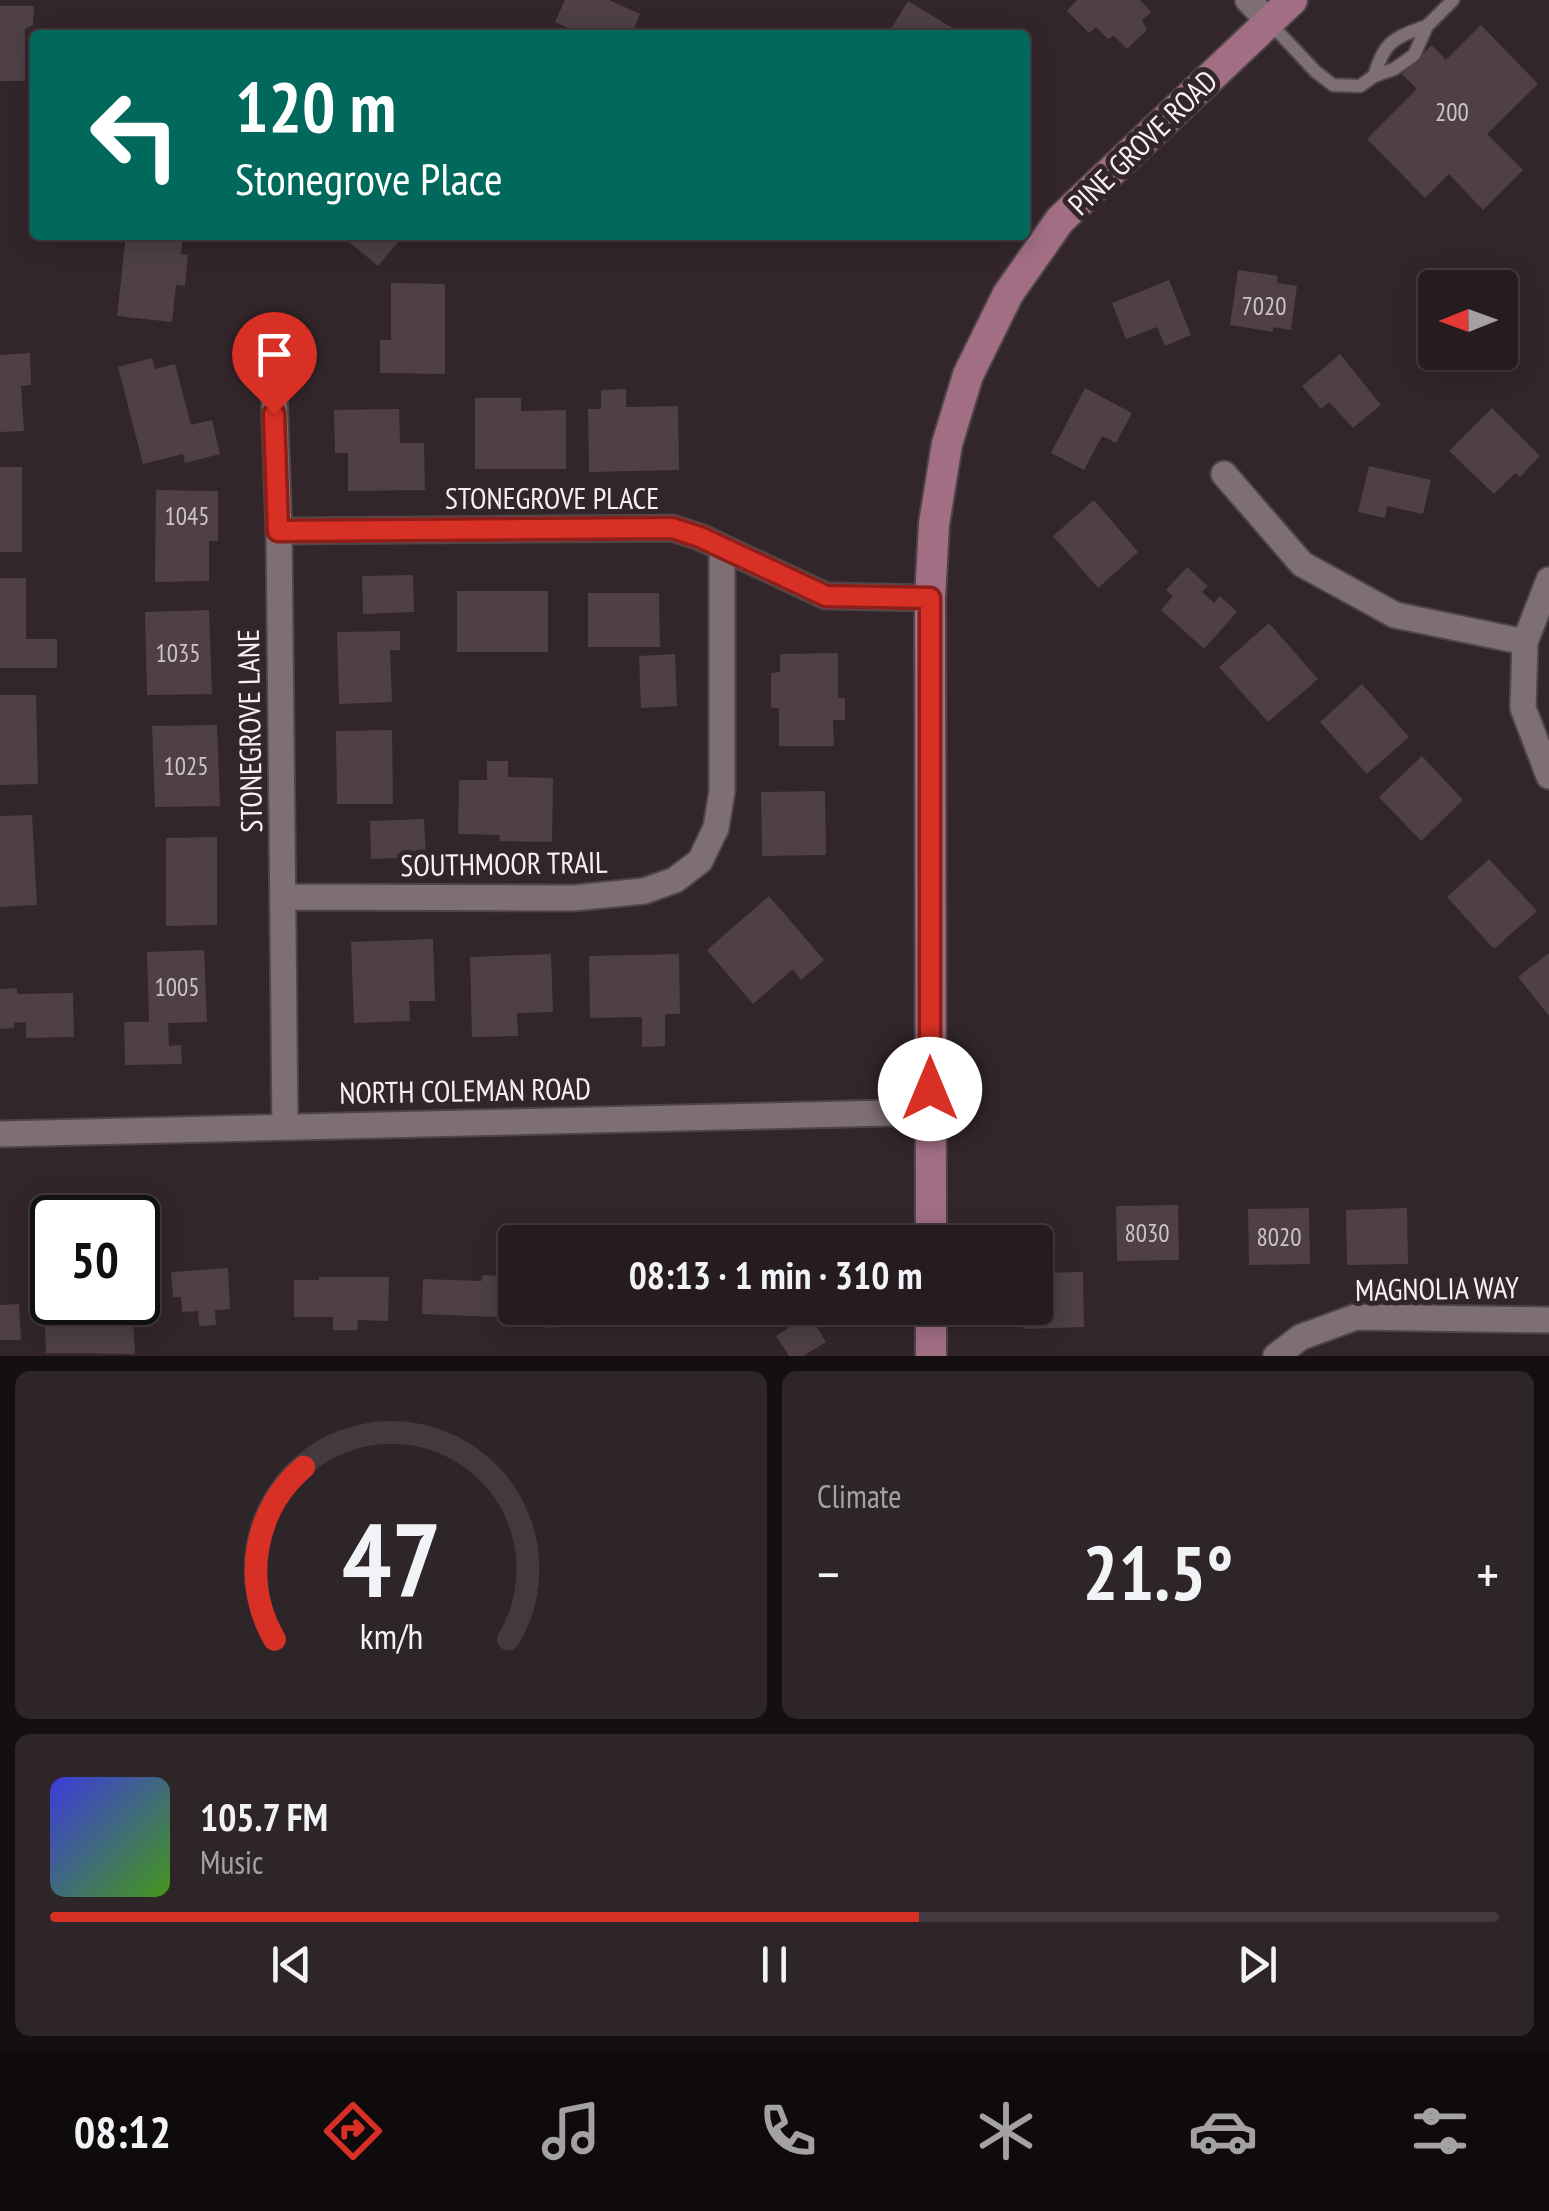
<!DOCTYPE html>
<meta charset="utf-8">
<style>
body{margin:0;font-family:"PT Sans Narrow",sans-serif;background:#2e2529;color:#f1f3f6;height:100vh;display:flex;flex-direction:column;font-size:38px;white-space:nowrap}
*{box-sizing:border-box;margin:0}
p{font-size:32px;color:#a4a1a5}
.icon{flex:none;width:55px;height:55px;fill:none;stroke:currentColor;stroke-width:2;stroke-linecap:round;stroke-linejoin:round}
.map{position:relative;height:1356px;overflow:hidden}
.details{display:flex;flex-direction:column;gap:15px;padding:15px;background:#150f12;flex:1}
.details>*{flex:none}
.hud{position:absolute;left:30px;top:30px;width:1000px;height:210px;border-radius:10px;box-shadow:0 5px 25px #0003,0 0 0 2px #423a3e;background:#00695c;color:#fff;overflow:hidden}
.needle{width:65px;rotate:269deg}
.tools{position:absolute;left:1418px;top:270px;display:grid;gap:20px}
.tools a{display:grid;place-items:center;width:100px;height:100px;border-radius:10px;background:#261c20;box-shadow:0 5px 25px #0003,0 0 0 2px #423a3e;font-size:50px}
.speed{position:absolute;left:30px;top:1195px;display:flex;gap:20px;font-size:50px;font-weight:700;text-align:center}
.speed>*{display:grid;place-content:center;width:130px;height:130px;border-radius:50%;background:#261c20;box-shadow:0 5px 25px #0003,0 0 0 2px #423a3e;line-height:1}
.speed .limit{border:5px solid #111;border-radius:15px;background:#fff;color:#111}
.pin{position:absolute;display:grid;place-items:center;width:85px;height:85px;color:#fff;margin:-102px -42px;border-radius:50% 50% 50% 0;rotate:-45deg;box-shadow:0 0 10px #0007}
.pin .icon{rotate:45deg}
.me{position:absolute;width:110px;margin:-55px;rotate:0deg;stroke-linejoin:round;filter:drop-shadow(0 0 8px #0008)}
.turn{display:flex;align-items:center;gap:35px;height:210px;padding:0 40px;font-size:45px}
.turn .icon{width:130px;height:130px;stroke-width:2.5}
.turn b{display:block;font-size:70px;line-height:85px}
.big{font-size:75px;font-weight:700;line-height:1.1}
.details .widget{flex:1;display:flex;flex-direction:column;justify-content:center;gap:15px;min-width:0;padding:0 35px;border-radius:15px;background:#2e2529}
.details .dial{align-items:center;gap:0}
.dial svg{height:260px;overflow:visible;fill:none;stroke:#423a3e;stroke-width:7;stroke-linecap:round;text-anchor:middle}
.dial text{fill:#f1f3f6;stroke:none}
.song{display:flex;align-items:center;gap:30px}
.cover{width:120px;height:120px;border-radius:15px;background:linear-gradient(135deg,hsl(240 70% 55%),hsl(100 70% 35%))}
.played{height:10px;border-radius:5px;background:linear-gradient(90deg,#d93025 60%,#423a3e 60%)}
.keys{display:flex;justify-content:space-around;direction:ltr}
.heat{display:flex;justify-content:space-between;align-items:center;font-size:55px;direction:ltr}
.details .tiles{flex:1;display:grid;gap:15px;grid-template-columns:1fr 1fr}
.widget:last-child{grid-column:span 2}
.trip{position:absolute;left:498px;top:1225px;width:555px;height:100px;border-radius:10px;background:#261c20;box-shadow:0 5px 25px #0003,0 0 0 2px #423a3e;font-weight:700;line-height:100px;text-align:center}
.tab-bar{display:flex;height:160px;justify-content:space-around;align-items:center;background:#0f0b0d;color:#a4a1a5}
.tab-bar .icon{width:70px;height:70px}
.tab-bar .selected{color:#d93025}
.tab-bar b{font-size:45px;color:#f1f3f6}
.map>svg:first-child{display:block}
.building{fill:#4e4045}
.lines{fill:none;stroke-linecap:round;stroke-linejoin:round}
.service-casing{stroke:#4f4549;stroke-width:16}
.minor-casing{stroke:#4f4549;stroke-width:29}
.secondary-casing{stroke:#4f4549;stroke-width:34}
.service{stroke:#7e6f74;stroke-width:12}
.minor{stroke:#7e6f74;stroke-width:25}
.secondary{stroke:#a26e84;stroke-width:30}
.route-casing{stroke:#8d1f18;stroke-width:25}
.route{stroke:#d93025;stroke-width:18}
.labels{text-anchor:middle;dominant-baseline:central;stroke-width:10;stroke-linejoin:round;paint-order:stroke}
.number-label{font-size:25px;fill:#cec3c7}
.street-label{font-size:30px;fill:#f8eff2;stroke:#32262a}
</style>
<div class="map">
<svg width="1549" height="1356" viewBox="0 0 1549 1356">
<rect width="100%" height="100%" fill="#32262a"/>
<!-- building -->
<path class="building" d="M 565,0 L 609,0 L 640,14 L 631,35 L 591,35 L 589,32 L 585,35 L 555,22 Z
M 1077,0 L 1140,0 L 1151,12 L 1142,20 L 1147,30 L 1127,49 L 1114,36 L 1108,39 L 1096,27 L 1089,33 L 1067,11 Z
M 908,1 L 954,29 L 951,35 L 887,35 Z
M 0,6 L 34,6 L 33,25 L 25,29 L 25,81 L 0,81 Z
M 1481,25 L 1538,84 L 1487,134 L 1523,170 L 1483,210 L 1449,174 L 1425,198 L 1367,139 L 1417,89 L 1402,74 L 1432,45 L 1446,60 Z
M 126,235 L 183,235 L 181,254 L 188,255 L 185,286 L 176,285 L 172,322 L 117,316 Z
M 341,235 L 404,235 L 378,266 Z
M 1238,270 L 1278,276 L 1277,283 L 1297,286 L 1291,330 L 1273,327 L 1273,332 L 1230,325 Z
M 1169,280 L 1191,335 L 1165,346 L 1157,327 L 1126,339 L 1112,303 Z
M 391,283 L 445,284 L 445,374 L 380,373 L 380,340 L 391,340 Z
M 30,353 L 31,385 L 21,386 L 24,431 L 0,432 L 0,355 Z
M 1340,354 L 1381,405 L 1353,428 L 1329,402 L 1321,409 L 1302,386 Z
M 152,358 L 155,369 L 175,364 L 191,425 L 212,420 L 220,454 L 185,463 L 183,454 L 143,464 L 118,367 Z
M 1085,388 L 1132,413 L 1116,443 L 1102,436 L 1084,470 L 1051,453 Z
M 626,389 L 626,407 L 678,406 L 679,470 L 589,472 L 588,409 L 601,409 L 601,390 Z
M 475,398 L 521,398 L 521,411 L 566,410 L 566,469 L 475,469 Z
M 1492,408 L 1540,456 L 1520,477 L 1515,473 L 1494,494 L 1449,451 Z
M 399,409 L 400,443 L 424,443 L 425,490 L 348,491 L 348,453 L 335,453 L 334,410 Z
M 1369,466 L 1431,480 L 1423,514 L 1387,506 L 1385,518 L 1358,512 Z
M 0,467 L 22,467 L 22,552 L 0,552 Z
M 156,490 L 218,491 L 218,541 L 209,541 L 209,581 L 155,582 Z
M 1094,500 L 1138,552 L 1098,588 L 1053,536 Z
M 1187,567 L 1208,586 L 1202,592 L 1214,603 L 1220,596 L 1237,612 L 1204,649 L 1161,610 L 1173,596 L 1166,590 Z
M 413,575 L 414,612 L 363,614 L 362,576 Z
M 0,578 L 26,578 L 26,639 L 57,639 L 57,668 L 0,668 Z
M 457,591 L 548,591 L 548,652 L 457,652 Z
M 588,593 L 659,593 L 660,647 L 588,647 Z
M 209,610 L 212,694 L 147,695 L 145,612 Z
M 1269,623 L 1318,679 L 1268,722 L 1219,667 Z
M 400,631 L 400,650 L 390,650 L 392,702 L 339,704 L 337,632 Z
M 838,653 L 838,698 L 845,698 L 845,720 L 833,720 L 834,746 L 779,746 L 779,708 L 771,708 L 771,673 L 780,672 L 780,654 Z
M 675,654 L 677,706 L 641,708 L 639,656 Z
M 1362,684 L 1409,737 L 1367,774 L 1320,722 Z
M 0,695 L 36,695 L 38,784 L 0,785 Z
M 217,725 L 220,806 L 155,807 L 152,726 Z
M 392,730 L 393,804 L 337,804 L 336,731 Z
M 1422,756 L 1463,800 L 1421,841 L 1379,797 Z
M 487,761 L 508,761 L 508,777 L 553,778 L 552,842 L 499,841 L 500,835 L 458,834 L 459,780 L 487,780 Z
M 825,791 L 826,855 L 762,856 L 761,792 Z
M 32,815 L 37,905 L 0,907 L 0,816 Z
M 424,819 L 426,857 L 371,859 L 370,821 Z
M 217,837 L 217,925 L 166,926 L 166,838 Z
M 1489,859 L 1537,911 L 1494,949 L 1447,897 Z
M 769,896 L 824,960 L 801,980 L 793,969 L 753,1004 L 707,950 Z
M 433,939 L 435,1001 L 409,1001 L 410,1021 L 354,1023 L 351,942 Z
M 204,950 L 207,1022 L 168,1023 L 169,1046 L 181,1045 L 182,1064 L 125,1065 L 124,1022 L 149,1022 L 147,952 Z
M 1549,953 L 1549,1016 L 1518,977 Z
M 551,954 L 553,1012 L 517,1013 L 518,1036 L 472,1037 L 470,957 Z
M 679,954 L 680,1014 L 665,1014 L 665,1046 L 642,1047 L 642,1017 L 590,1018 L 589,956 Z
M 17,988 L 17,994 L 73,993 L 74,1037 L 26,1038 L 26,1022 L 14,1023 L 14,1028 L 0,1029 L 0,989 Z
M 1178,1205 L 1179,1260 L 1117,1261 L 1116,1206 Z
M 1309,1208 L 1310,1264 L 1249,1265 L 1248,1209 Z
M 1407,1208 L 1408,1264 L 1347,1265 L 1346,1210 Z
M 763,1227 L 772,1242 L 737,1242 Z
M 228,1268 L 230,1309 L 215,1310 L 216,1325 L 199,1326 L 198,1311 L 182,1312 L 181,1297 L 173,1297 L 171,1272 Z
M 1083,1272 L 1084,1327 L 1023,1329 L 1022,1308 L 1035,1308 L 1035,1273 Z
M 483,1275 L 515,1277 L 515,1308 L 526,1308 L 525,1318 L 422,1314 L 423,1279 L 481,1281 Z
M 319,1277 L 389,1277 L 388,1321 L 358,1320 L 357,1330 L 333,1330 L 333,1317 L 294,1317 L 294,1280 L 319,1280 Z
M 52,1300 L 132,1302 L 135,1354 L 46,1353 L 44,1301 Z
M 19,1304 L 21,1340 L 0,1340 L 0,1305 Z
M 544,1308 L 649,1308 L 650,1320 L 546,1328 Z
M 809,1315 L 826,1342 L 803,1356 L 789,1356 L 776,1336 Z"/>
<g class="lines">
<defs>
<path id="service" d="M 1270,23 L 1316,72 L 1333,85 L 1360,86 L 1374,76 L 1394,69 L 1414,55 L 1427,26 L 1453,0
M 1374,76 C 1385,41 1393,38 1427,26"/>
<path id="minor" d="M 1248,0 L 1268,21
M 272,335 L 279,531 L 285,1127
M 1224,474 L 1302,564 L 1395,615 L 1525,642
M 279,531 L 672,528 L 700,537 L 826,596 L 930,598
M 1549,580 L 1525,642 L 1523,708 L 1549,776
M 284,897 L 574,898 L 644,891 L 675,880 L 700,861 L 716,828 L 722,791 L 722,549
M 0,1134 L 931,1112
M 1276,1356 L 1301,1337 L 1356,1317 L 1549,1320"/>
<path id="secondary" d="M 931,1242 L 930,598 L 934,524 L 947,444 L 968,375 L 1008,294 L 1060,220 L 1292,0
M 931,1308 L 931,1356"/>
</defs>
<!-- service casing -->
<use href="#service" class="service-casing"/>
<!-- minor casing -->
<use href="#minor" class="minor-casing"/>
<!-- secondary casing -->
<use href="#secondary" class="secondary-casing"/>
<!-- service -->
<use href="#service" class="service"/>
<!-- minor -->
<use href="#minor" class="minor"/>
<!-- secondary -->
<use href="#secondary" class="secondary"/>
</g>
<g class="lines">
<defs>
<path id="route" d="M 274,414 L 278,531 L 672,528 L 700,537 L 826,596 L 930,598 L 930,1089"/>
</defs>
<!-- route casing -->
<use href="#route" class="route-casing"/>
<!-- route -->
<use href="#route" class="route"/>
</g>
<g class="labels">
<!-- number labels -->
<g class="number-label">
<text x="1452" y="112">200</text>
<text x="1264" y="306">7020</text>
<text x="187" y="516">1045</text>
<text x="178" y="653">1035</text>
<text x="186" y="766">1025</text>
<text x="177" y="987">1005</text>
<text x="1147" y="1233">8030</text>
<text x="1279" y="1237">8020</text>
</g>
<!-- street labels -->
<g class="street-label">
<text transform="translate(1142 142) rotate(-44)">PINE GROVE ROAD</text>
<text x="552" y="497">STONEGROVE PLACE</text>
<text transform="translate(249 731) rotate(-91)">STONEGROVE LANE</text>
<text transform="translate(504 863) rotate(-1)">SOUTHMOOR TRAIL</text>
<text transform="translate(465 1090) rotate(-1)">NORTH COLEMAN ROAD</text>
<text transform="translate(1437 1288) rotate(-1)">MAGNOLIA WAY</text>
</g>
</g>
</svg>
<div class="tools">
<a><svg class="needle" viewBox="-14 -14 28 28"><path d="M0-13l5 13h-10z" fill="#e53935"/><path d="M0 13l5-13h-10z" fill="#a4a1a5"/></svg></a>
</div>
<div class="speed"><div class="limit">50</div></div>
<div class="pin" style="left:274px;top:414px;background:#d93025"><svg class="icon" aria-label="arrive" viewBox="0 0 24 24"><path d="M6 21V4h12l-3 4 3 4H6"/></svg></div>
<svg class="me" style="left:930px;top:1089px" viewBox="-20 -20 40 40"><circle r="19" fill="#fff"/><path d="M0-13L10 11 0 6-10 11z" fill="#d93025"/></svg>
<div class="trip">08:13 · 1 min · 310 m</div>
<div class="hud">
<div class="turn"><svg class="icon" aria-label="left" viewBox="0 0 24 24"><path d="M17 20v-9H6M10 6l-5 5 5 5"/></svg><div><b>120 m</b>Stonegrove Place</div></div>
</div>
</div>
<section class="details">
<div class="tiles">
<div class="widget dial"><svg viewBox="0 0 100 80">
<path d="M14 69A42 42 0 1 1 86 69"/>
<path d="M14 69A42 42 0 0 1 23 16" stroke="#d93025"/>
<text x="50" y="56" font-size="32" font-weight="700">47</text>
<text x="50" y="72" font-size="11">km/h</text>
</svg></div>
<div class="widget"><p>Climate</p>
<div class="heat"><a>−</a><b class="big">21.5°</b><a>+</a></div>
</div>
<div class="widget">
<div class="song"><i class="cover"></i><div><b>105.7 FM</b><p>Music</p></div></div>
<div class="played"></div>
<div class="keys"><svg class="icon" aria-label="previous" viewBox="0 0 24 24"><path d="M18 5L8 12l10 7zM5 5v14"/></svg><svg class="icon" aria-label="pause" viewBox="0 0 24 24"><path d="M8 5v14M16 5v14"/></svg><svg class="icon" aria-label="next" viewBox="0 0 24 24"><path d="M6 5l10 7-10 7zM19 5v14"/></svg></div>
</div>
</div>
</section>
<nav class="tab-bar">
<b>08:12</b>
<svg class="icon selected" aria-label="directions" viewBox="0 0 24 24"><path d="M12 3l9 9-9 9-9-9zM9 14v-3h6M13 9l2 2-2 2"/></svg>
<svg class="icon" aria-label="music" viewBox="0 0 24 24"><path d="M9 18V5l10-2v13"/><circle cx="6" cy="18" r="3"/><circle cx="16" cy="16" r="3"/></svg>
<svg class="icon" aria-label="phone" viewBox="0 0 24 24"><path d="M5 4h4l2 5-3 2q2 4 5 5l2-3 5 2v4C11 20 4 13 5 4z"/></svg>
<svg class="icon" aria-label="climate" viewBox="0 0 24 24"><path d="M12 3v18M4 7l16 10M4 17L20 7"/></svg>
<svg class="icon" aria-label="car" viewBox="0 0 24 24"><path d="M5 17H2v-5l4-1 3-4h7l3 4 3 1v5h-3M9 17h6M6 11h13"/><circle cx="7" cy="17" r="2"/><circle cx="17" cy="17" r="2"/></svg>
<svg class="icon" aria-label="filters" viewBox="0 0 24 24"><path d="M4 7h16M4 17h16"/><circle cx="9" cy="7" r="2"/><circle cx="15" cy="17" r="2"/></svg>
</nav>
